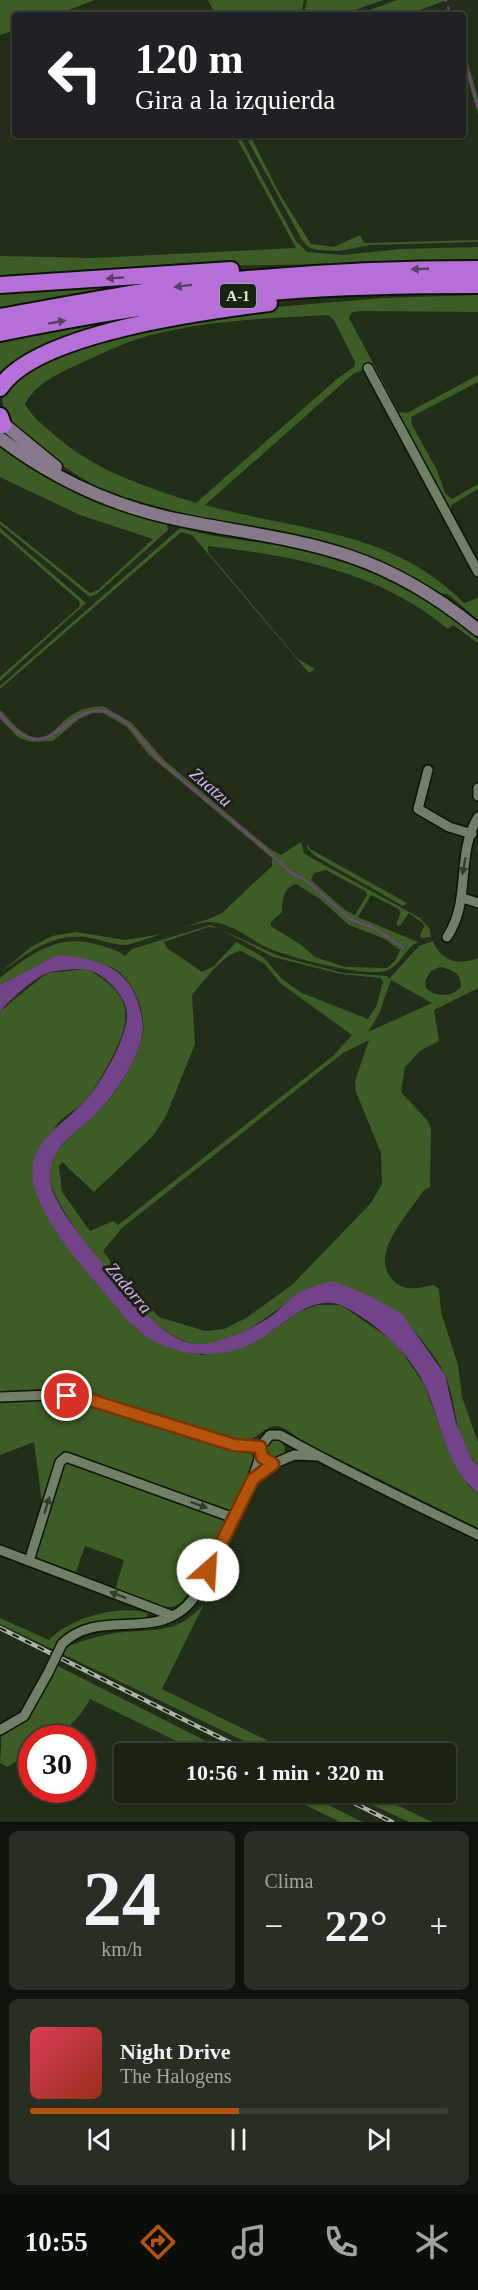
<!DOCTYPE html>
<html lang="es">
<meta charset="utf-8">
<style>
body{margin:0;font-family:"Times New Roman",serif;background:#272f22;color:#f1f3f6;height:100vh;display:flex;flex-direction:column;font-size:22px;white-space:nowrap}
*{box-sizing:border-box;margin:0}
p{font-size:20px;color:#9fa4a0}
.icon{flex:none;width:33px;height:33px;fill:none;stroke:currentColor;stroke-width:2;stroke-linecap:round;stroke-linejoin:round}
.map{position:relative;height:1822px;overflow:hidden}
.drawer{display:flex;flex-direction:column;gap:9px;padding:9px;background:#0e130b;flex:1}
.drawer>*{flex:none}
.banner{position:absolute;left:12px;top:12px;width:454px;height:126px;border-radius:6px;box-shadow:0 2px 4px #0004,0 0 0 2px #383f34;background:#202124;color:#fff;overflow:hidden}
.speed{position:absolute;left:18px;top:1725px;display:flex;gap:12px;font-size:30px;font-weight:700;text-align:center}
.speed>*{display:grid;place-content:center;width:78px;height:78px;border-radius:50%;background:#1a2214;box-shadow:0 2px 4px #0004,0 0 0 2px #383f34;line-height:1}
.speed .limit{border:9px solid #d22;background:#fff;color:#111}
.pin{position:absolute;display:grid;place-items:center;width:51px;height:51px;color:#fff;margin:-26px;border:3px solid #fff;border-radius:50%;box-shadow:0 2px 6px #0007}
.me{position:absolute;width:66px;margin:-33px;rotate:26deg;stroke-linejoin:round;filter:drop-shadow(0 0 4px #0008)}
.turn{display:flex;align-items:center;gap:21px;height:126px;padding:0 24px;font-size:27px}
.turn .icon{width:78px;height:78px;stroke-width:2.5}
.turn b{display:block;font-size:42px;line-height:51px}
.big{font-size:45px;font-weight:700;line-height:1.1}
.drawer .card{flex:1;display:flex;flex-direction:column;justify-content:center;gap:9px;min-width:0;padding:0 21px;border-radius:9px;background:#272f22}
.drawer .dial{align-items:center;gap:0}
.dial b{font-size:78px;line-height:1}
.song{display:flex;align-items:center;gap:18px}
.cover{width:72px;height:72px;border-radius:9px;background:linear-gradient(135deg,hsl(350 70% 55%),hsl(10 70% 35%))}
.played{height:6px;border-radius:3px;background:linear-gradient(90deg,#b45309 50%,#383f34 50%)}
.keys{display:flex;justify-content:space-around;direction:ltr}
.heat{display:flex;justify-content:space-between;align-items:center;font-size:33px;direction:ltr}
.drawer .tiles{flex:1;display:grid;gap:9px;grid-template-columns:1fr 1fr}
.card:last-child{grid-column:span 2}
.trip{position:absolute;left:114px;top:1743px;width:342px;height:60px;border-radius:6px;background:#1a2214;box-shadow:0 2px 4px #0004,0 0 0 2px #383f34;font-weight:700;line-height:60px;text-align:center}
.tab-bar{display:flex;height:96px;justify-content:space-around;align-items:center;background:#0a0e08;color:#9fa4a0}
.tab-bar .icon{width:42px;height:42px}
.tab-bar .current{color:#b45309}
.tab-bar b{font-size:27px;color:#f1f3f6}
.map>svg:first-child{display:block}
.green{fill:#3e5c25;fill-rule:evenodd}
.water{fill:#724388}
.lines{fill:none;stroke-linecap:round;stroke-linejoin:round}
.stream{stroke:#724388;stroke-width:2}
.street-casing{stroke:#0b1504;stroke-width:12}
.secondary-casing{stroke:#0b1504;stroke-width:15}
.highway-casing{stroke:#0b1504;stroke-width:20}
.street{stroke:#717f69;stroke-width:9}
.secondary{stroke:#867a8a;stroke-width:12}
.highway{stroke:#b66ed8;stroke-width:16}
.rail-casing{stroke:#adb5a7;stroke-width:4.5}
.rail{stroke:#182311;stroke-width:2;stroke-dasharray:7;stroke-linecap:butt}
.street-bridge-casing{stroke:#0b1504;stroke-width:12;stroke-linecap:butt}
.street-bridge{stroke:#717f69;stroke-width:9}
.oneway{fill:#574161}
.oneway2{fill:#333f2b}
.route-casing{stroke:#753606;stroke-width:15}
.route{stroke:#b45309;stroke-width:10}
.labels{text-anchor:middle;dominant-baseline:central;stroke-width:6;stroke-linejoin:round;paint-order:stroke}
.shield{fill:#182311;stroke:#a5aea0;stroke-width:1.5}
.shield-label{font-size:15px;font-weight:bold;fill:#e2e9dd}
.water-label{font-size:18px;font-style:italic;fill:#e2aefc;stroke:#182311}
</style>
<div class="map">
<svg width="478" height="1822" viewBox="0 0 478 1822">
<rect width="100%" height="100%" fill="#222d1a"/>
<!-- green -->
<path class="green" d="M 0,0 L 95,0 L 55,15 L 15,15 L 15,30 L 0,35 Z
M 208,0 L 304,0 L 301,15 L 216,15 Z
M 307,0 L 383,0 L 341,15 L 304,15 Z
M 397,0 L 447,0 L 406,15 L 356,15 Z
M 464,49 L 478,98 L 478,114 L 464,66 Z
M 235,135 L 239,135 L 296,241 L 307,252 L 342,255 L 401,249 L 478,247 L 478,262 L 202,266 L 0,280 L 0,256 L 94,258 L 296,248 Z
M 245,135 L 250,135 L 279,193 L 311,244 L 334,247 L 360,235 L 364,243 L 478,240 L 478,242 L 370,245 L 339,251 L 317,250 L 308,247 L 302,240 Z
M 182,277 L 0,310 L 0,288 Z
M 478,295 L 478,312 L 363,311 L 352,312 L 349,318 L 399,412 L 407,413 L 478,375 L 478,382 L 411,417 L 412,425 L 437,470 L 445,493 L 452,499 L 478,484 L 478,489 L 451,505 L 451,514 L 370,367 L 353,374 L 205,505 C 297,531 391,529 464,603 L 478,598 L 478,620 L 449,595 L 437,592 L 405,573 L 345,547 L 192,516 L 122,497 L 93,485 L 44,454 L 17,432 L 6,417 L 2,399 L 9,381 L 54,357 L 145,328 L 275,307 L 383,298 ZM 328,315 L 334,320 L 355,362 L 354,367 L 338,378 L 196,503 C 143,486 92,470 50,431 C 40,423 31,415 25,404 C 35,384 59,373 79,364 C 105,352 131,339 160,333 C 213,320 273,318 328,315 Z
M 154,313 L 38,355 L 0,374 L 0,341 Z
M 0,444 L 93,501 L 167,524 L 168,530 L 97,594 L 90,597 L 0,524 L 0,521 L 90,593 L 98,590 L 153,539 L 80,515 L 4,479 L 0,477 Z
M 0,528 L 86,603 L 0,681 L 0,677 L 79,607 L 80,602 L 0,532 Z
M 180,528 C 214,538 250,540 285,547 C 358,561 422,591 478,640 L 478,643 L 453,625 L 448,629 C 379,572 295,556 208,546 L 208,552 L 298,659 L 315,669 L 309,673 L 192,535 L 181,532 L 0,689 L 0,686 Z
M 103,706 L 132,723 L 164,760 L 271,850 L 281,855 L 301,842 L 304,853 L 310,857 L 420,918 L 430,929 L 431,937 L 421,938 L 420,935 L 425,925 L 409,913 L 400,926 L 396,925 L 400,914 L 399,909 L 371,895 L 358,917 L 418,942 C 405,948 401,965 388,970 C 369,979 289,957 268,948 C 251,940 230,922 210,922 C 193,922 146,940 127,945 C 112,945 99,939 85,937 C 49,934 27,954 0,973 L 31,947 L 52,936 L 76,932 L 125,940 L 162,934 L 206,920 L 222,913 L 272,866 L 272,858 L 149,755 L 127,727 L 103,713 L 93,713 L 79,719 L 53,741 L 32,742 L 19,738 L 0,719 L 0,710 C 7,716 13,725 20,730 C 48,751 55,724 72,715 C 82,708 91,707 103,706 ZM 326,870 L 365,891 L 367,895 L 355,915 L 345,910 L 311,880 L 314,873 ZM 296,884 L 320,899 L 349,925 L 385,939 L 400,950 L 395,961 L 387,968 L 345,967 L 315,957 L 300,944 L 272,927 L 270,923 L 282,912 C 283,899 282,889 296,884 Z
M 307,844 L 310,849 L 407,903 L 403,906 L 315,856 L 307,848 Z
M 211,925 L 279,956 L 343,973 L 387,976 L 389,979 L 419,946 L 433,941 C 442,962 458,966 478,958 L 478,988 L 434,1010 L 439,1041 L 420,1051 L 405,1067 L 401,1092 L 427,1120 L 431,1128 L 430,1187 L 423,1191 C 409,1214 370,1252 391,1278 C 403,1293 417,1288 434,1285 L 439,1289 L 441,1312 L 458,1365 L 462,1397 L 478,1442 L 478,1466 C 453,1442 458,1404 445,1375 C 437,1356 414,1332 402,1315 L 298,1293 C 272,1315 231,1347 195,1344 C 176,1343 144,1315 132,1302 C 113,1283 50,1201 50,1178 C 50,1144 76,1135 96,1114 C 115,1095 135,1064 142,1037 C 148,1015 134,981 115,969 C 103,962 72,959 57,955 L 0,985 L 0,978 C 30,954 59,932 99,945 C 109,948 118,950 125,956 L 132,949 ZM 208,927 L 218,928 L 273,957 L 341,974 L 381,978 L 383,982 L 376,1007 L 368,1019 L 302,993 L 282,979 L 263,957 L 236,942 L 214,966 L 202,972 L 167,948 L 164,942 ZM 241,951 L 265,964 L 280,983 L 352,1035 L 333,1056 L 118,1225 L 113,1221 L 90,1231 L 62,1192 L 59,1166 L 62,1162 L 94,1192 L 152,1137 L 166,1116 L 195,1044 L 192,995 C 203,982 225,952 241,951 ZM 440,967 C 452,970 461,972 461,987 C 452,997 437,998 426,988 L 425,981 L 431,971 ZM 391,980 L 432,1003 L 368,1032 L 379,1014 ZM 369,1040 L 355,1081 L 356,1092 L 381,1153 L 382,1184 L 371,1203 L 292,1285 L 246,1318 L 224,1329 L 205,1331 L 159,1317 L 118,1272 L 103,1251 L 122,1228 L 343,1053 Z
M 87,969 C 135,996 133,1018 109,1063 C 102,1076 94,1091 84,1102 C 77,1110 62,1116 56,1126 C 50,1136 42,1183 38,1197 L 64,1241 L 135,1328 L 201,1355 L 232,1350 L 257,1341 L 297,1313 L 317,1305 L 341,1305 L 396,1343 L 424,1384 L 449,1452 L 468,1485 L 478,1493 L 478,1528 L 304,1442 C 271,1418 277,1423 246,1443 L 227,1440 L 82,1392 L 60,1390 L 0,1392 L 0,1011 L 47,973 Z
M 38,1399 L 84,1403 L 252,1454 L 255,1467 C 242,1491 194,1605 172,1607 C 153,1608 132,1596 115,1590 L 124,1560 L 85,1546 L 76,1572 L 33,1556 L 43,1512 L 34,1442 L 0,1455 L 0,1400 Z
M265 1449a10 10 0 1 1 20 0a10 10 0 1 1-20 0Z
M 204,1604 L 162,1689 L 293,1753 L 269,1753 L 0,1624 L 0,1618 L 49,1640 C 69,1618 119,1604 148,1613 L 146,1619 C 129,1620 84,1618 72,1631 C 68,1636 65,1646 62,1652 L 66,1647 C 84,1640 104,1634 124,1632 C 160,1629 178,1633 204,1604 Z
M 56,1665 L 204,1740 L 207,1745 L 223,1753 L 201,1753 L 90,1699 C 77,1723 60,1738 32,1738 L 31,1751 L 8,1767 L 0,1763 L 2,1733 L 33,1708 Z
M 281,1793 L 303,1793 L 363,1822 L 340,1822 Z
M 347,1793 L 372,1793 L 432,1822 L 409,1822 Z"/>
<!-- water -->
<path class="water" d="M 57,955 C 89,958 123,963 136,997 C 140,1008 145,1024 142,1036 C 136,1063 115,1094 96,1114 C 76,1135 51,1143 50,1177 C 49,1199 84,1241 98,1258 C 117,1283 161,1341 194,1344 C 216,1346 252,1329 270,1317 C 280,1310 288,1299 298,1293 C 308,1287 321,1284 332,1281 L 368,1295 L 402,1314 L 445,1375 L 456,1423 L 472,1460 L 478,1466 L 478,1493 C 446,1468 441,1421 425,1386 C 410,1353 375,1322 343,1306 C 312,1292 281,1327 257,1341 C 222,1360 181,1358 147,1337 C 130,1326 118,1308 105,1293 C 81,1265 52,1233 38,1198 C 18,1148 55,1132 84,1102 C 100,1086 125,1041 127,1018 C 129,999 106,974 88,970 C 79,968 56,970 47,973 C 34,978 10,1000 0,1011 L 0,985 Z"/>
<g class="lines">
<!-- stream -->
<path class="stream" d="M 445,0 L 446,1
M 448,7 L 450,15
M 464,59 L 478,107
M 0,715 C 6,721 13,729 20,733 C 57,758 73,694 114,715 C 134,725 146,748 162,763 C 205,800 250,833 290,872 L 304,879 L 350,919 L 374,928 L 404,948"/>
<defs>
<path id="street" d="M 368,368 L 478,572
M 428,770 L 418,809 L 449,827 L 472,834
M 478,788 L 478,796
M 463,898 L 478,903
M 447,937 C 472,900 455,855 478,817
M 0,1397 L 50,1395 L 84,1398 L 234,1445 L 260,1447
M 317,1456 L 294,1455 L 273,1464 L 262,1457 L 260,1447 L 270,1435 L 280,1435 C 344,1471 412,1503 478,1535
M 0,1550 L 173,1616
M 29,1561 L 60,1462 L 66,1457 L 234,1518
M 62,1644 C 89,1617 125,1629 159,1621 C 172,1618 185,1610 193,1599 C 203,1584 210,1566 218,1550 C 234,1518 252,1487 261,1452
M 0,1730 L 24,1716 L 48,1673"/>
<path id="secondary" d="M 0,421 L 56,467
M 0,438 C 55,480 116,508 185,521 C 239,532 296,538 349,556 C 397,572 439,598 478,630"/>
<path id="highway" d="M 0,285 L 231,270
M 0,317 C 72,304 144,290 217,282 C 304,273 391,269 478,269
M 0,333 C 93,314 188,298 283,291 C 348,286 413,285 478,285
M 0,388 C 35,333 206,311 269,303
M 0,416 L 3,425"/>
</defs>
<!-- street casing -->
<use href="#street" class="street-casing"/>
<!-- secondary casing -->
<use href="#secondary" class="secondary-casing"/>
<!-- highway casing -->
<use href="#highway" class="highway-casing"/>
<!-- street -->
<use href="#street" class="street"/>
<!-- secondary -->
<use href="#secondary" class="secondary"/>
<!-- highway -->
<use href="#highway" class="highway"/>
<defs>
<path id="rail" d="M 0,1628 L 253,1754
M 332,1792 L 392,1822"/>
</defs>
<!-- rail casing -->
<use href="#rail" class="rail-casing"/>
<!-- rail -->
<use href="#rail" class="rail"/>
<defs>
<path id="street-bridge" d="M 48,1673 L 62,1644"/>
</defs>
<!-- street-bridge casing -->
<use href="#street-bridge" class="street-bridge-casing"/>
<!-- street-bridge -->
<use href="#street-bridge" class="street-bridge"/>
</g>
<!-- one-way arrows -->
<defs><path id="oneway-solid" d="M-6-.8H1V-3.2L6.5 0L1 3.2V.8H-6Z" transform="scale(1.5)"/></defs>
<g class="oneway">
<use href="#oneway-solid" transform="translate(420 269) rotate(178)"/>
<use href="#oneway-solid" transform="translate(115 278) rotate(176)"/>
<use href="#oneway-solid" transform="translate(183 286) rotate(173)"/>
<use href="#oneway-solid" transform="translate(57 322) rotate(-10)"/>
</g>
<g class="oneway2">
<use href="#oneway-solid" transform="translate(464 866) rotate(100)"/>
<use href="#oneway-solid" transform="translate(47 1505) rotate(-73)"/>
<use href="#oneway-solid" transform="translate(199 1505) rotate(20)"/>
<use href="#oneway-solid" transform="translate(118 1595) rotate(-159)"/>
</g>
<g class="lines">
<defs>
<path id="route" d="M 67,1396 L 84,1398 L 234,1445 L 260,1447 L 262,1457 L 273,1464 L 253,1479 L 208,1570"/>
</defs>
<!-- route casing -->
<use href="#route" class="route-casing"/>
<!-- route -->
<use href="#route" class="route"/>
</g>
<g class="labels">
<!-- shield labels -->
<rect class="shield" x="220" y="284" width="36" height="24" rx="4.5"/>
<g class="shield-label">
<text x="238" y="296">A-1</text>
</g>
<!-- water labels -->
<g class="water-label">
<text transform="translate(211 787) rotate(41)">Zuatzu</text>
<text transform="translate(129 1288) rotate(50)">Zadorra</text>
</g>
</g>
</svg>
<div class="speed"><div class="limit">30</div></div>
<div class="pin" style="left:67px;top:1396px;background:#d93025"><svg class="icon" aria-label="arrive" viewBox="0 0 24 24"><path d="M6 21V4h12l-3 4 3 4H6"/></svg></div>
<svg class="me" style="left:208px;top:1570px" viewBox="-20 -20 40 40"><circle r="19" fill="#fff"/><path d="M0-13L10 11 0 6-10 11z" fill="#b45309"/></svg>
<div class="trip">10:56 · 1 min · 320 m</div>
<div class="banner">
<div class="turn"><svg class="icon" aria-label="left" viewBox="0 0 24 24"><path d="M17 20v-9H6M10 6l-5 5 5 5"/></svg><div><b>120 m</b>Gira a la izquierda</div></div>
</div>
</div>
<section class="drawer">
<div class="tiles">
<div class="card dial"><b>24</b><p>km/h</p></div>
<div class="card"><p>Clima</p>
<div class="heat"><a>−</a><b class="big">22°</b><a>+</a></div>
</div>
<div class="card">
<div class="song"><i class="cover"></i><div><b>Night Drive</b><p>The Halogens</p></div></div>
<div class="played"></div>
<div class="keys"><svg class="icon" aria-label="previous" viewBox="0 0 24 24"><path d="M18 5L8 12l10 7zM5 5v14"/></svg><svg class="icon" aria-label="pause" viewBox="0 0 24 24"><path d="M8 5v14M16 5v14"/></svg><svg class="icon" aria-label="next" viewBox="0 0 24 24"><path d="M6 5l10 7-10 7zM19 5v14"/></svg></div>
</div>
</div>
</section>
<nav class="tab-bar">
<b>10:55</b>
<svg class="icon current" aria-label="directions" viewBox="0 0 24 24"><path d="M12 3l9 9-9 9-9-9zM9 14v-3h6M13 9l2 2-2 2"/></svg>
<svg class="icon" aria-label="music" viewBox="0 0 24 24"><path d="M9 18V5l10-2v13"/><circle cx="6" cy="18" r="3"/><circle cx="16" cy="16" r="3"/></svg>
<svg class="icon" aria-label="phone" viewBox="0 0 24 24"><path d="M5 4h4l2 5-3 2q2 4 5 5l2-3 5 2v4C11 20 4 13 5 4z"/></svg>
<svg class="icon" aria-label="climate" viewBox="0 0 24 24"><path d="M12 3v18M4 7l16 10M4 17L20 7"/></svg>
</nav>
